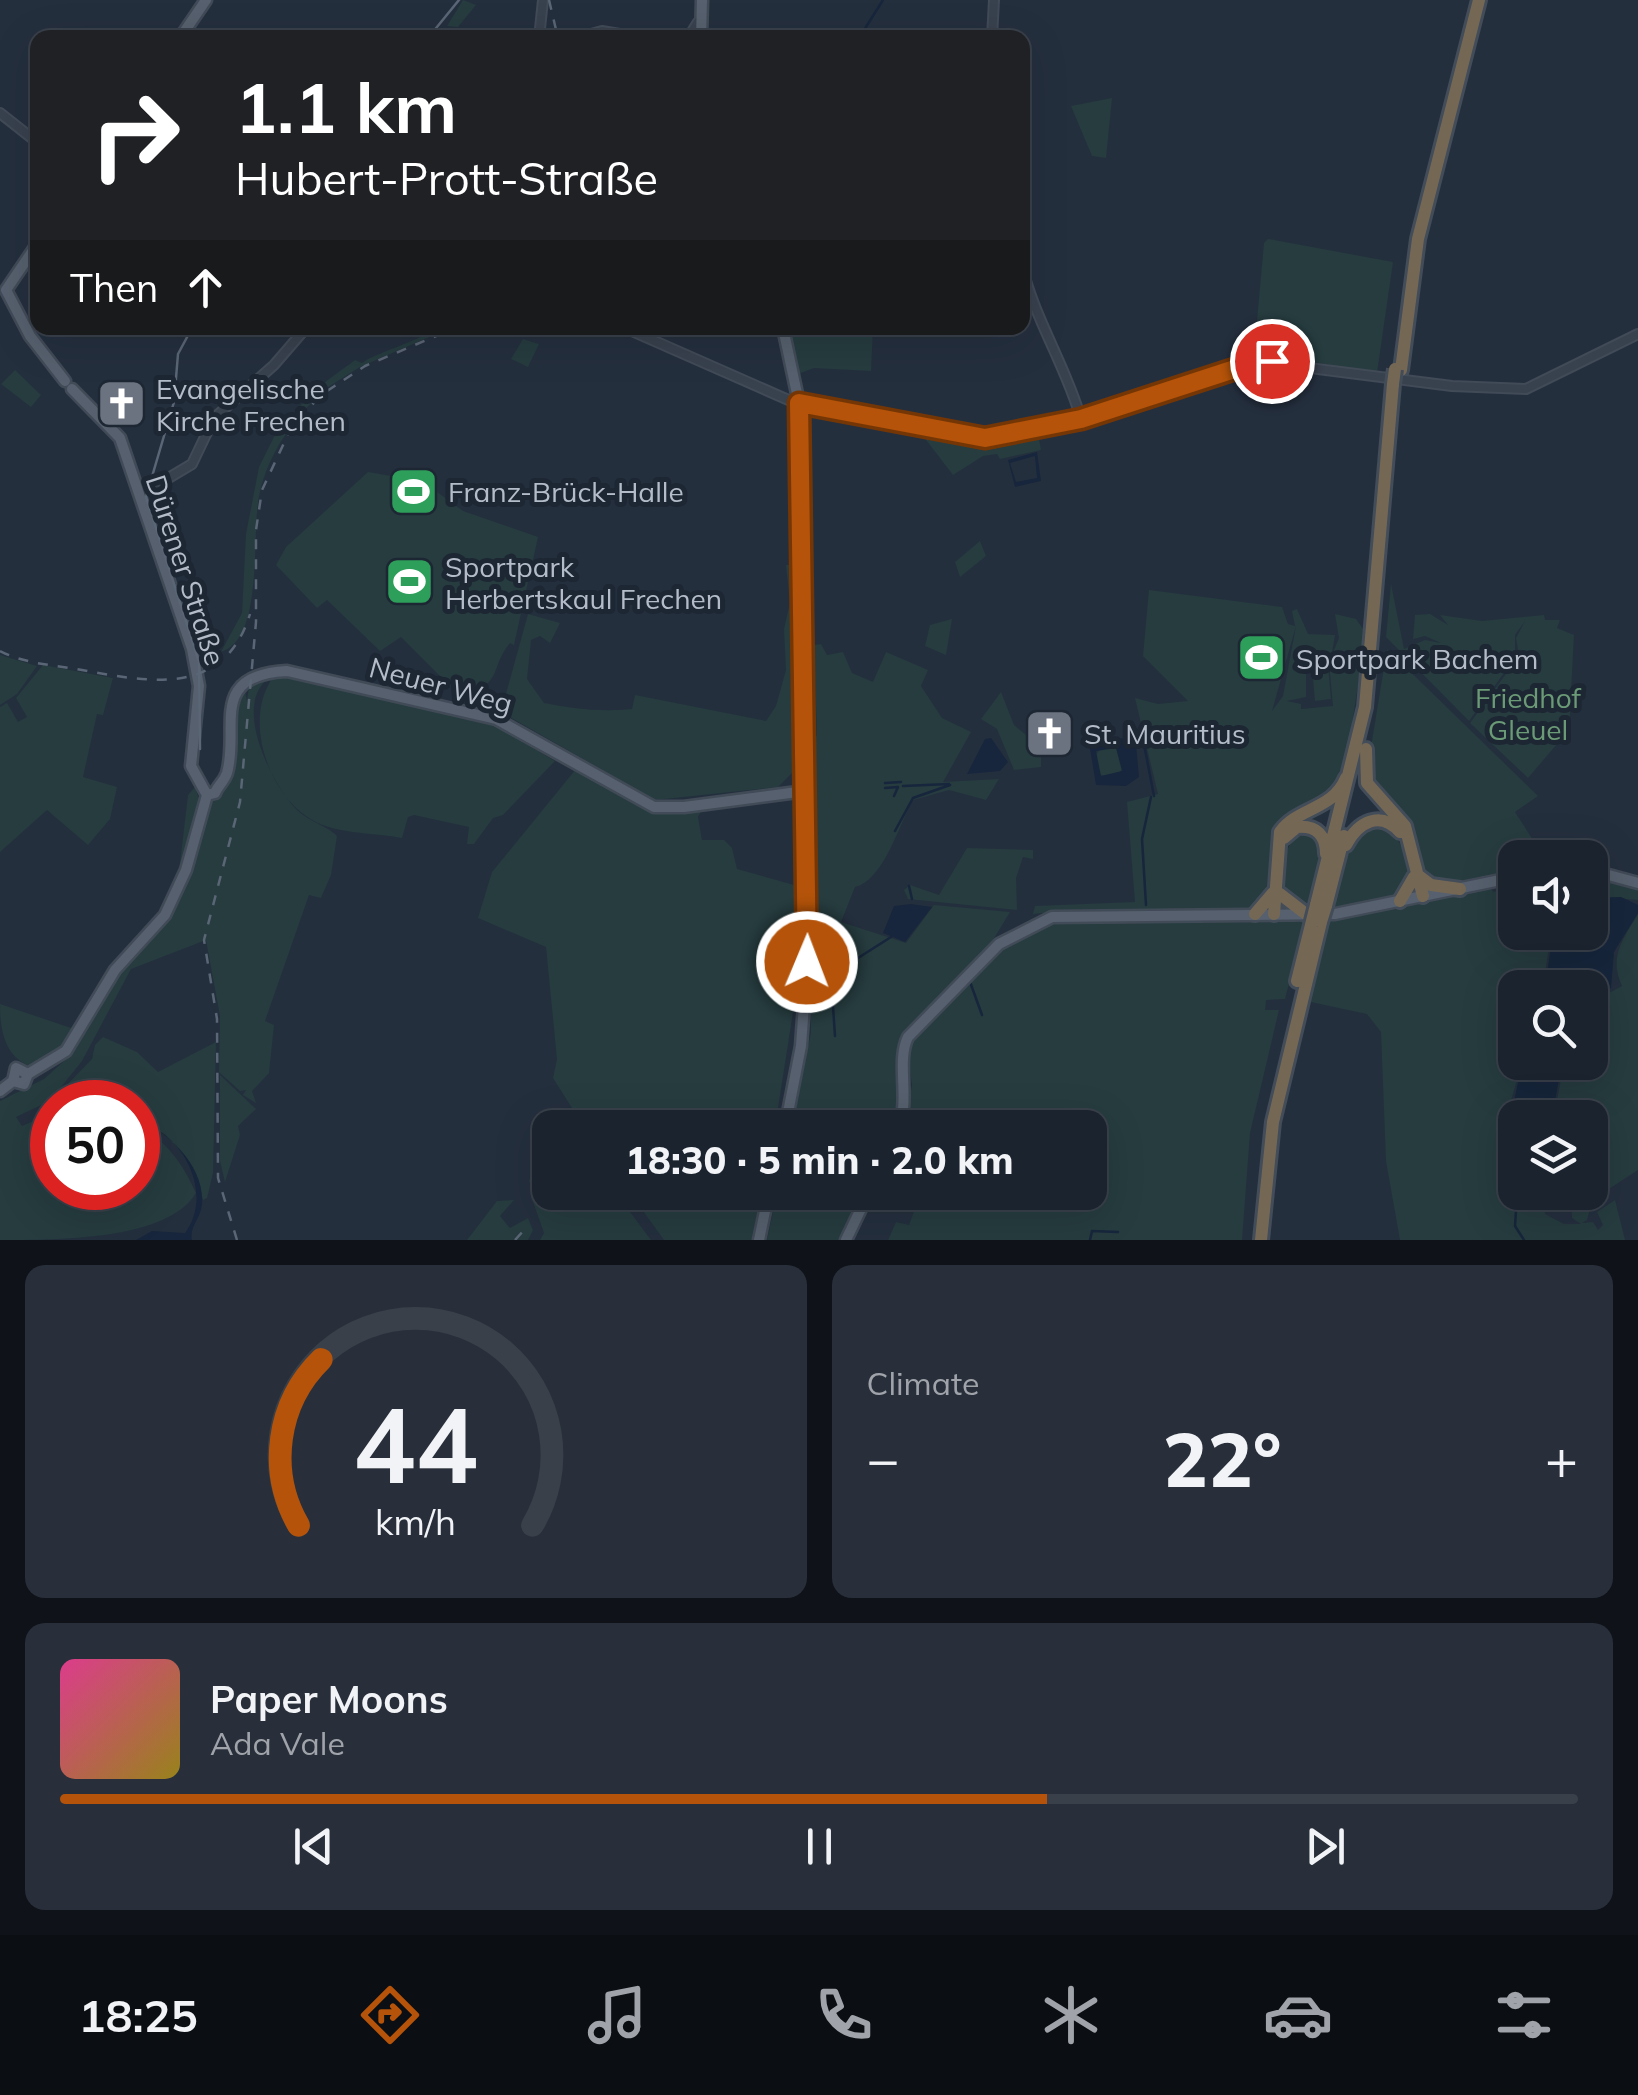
<!DOCTYPE html>
<meta charset="utf-8">
<style>
body{margin:0;font-family:Mulish,sans-serif;background:#282f3a;color:#f1f3f6;height:100vh;display:flex;flex-direction:column;font-size:38px;white-space:nowrap}
*{box-sizing:border-box;margin:0}
p{font-size:32px;color:#a0a4aa}
.icon{flex:none;width:55px;height:55px;fill:none;stroke:currentColor;stroke-width:2;stroke-linecap:round;stroke-linejoin:round}
.map{position:relative;height:1240px;overflow:hidden}
.side{display:flex;flex-direction:column;gap:25px;padding:25px;background:#0f1319;flex:1}
.side>*{flex:none}
.top-card{position:absolute;left:30px;top:30px;width:1000px;height:305px;border-radius:20px;box-shadow:0 10px 40px #0002,0 0 0 2px #39404a;background:#202124;color:#fff;overflow:hidden}
.fabs{position:absolute;left:1498px;top:840px;display:grid;gap:20px}
.fabs a{display:grid;place-items:center;width:110px;height:110px;border-radius:20px;background:#1b232e;box-shadow:0 10px 40px #0002,0 0 0 2px #39404a;font-size:50px}
.speed{position:absolute;left:30px;top:1080px;display:flex;gap:20px;font-size:50px;font-weight:700;text-align:center}
.speed>*{display:grid;place-content:center;width:130px;height:130px;border-radius:50%;background:#1b232e;box-shadow:0 10px 40px #0002,0 0 0 2px #39404a;line-height:1}
.speed .limit{border:15px solid #d22;background:#fff;color:#111}
.pin{position:absolute;display:grid;place-items:center;width:85px;height:85px;color:#fff;margin:-42px;border:5px solid #fff;border-radius:50%;box-shadow:0 2px 10px #0007}
.me{position:absolute;width:110px;margin:-55px;rotate:1deg;stroke-linejoin:round;filter:drop-shadow(0 0 8px #0008)}
.turn{display:flex;align-items:center;gap:35px;height:210px;padding:0 40px;font-size:45px}
.turn .icon{width:130px;height:130px;stroke-width:2.5}
.turn b{display:block;font-size:70px;line-height:85px}
.then{display:flex;align-items:center;height:95px;padding:0 40px;background:#0003;gap:20px;font-size:38px}
.big{font-size:75px;font-weight:800;line-height:1.1}
.side .card{flex:1;display:flex;flex-direction:column;justify-content:center;gap:15px;min-width:0;padding:0 35px;border-radius:20px;background:#282f3a}
.side .dial{align-items:center;gap:0}
.dial svg{height:260px;overflow:visible;fill:none;stroke:#39404a;stroke-width:7;stroke-linecap:round;text-anchor:middle}
.dial text{fill:#f1f3f6;stroke:none}
.song{display:flex;align-items:center;gap:30px}
.cover{width:120px;height:120px;border-radius:15px;background:linear-gradient(135deg,hsl(330 70% 55%),hsl(50 70% 35%))}
.played{height:10px;border-radius:5px;background:linear-gradient(90deg,#b45309 65%,#39404a 65%)}
.keys{display:flex;justify-content:space-around;direction:ltr}
.heat{display:flex;justify-content:space-between;align-items:center;font-size:55px;direction:ltr}
.side .tiles{flex:1;display:grid;gap:25px;grid-template-columns:1fr 1fr}
.card:last-child{grid-column:span 2}
.trip{position:absolute;left:532px;top:1110px;width:575px;height:100px;border-radius:20px;background:#1b232e;box-shadow:0 10px 40px #0002,0 0 0 2px #39404a;font-weight:800;line-height:100px;text-align:center}
.dock{display:flex;height:160px;justify-content:space-around;align-items:center;background:#0b0e12;color:#a0a4aa}
.dock .icon{width:70px;height:70px}
.dock .active{color:#b45309}
.dock b{font-size:45px;color:#f1f3f6}
.map>svg:first-child{display:block}
.green{fill:#263c3f;fill-rule:evenodd}
.water{fill:#17263c;fill-rule:evenodd}
.lines{fill:none;stroke-linecap:round;stroke-linejoin:round}
.stream{stroke:#17263c;stroke-width:2.5}
.minor-casing{stroke:#414a57;stroke-width:12}
.major-casing{stroke:#414a57;stroke-width:15}
.highway-casing{stroke:#434c59;stroke-width:18}
.minor{stroke:#38414e;stroke-width:8}
.major{stroke:#56606e;stroke-width:10}
.highway{stroke:#746855;stroke-width:12}
.tram{stroke:#5a6575;stroke-width:2.5}
.rail{stroke:#5a6575;stroke-width:2.5;stroke-dasharray:10 10;stroke-linecap:butt}
.highway-bridge-casing{stroke:#434c59;stroke-width:18;stroke-linecap:butt}
.highway-bridge{stroke:#746855;stroke-width:12}
.route-casing{stroke:#753606;stroke-width:25}
.route{stroke:#b45309;stroke-width:18}
.labels{text-anchor:middle;dominant-baseline:central;stroke-width:10;stroke-linejoin:round;paint-order:stroke}
.poi-label{font-size:28px;fill:#b4bcc9;stroke:#1d2633;text-anchor:start}
.street-label{font-size:28px;fill:#b4bcc9;stroke:#1d2633}
.park-label{font-size:28px;fill:#6b9a76;stroke:#1d2633}
</style>
<div class="map">
<svg width="1638" height="1240" viewBox="0 0 1638 1240">
<rect width="100%" height="100%" fill="#242f3e"/>
<!-- green -->
<path class="green" d="M 463,0 L 476,5 L 458,27 L 447,26 Z
M 1112,98 L 1106,158 L 1092,156 L 1071,106 Z
M 1268,239 L 1393,262 L 1377,373 L 1289,358 L 1290,347 L 1255,343 L 1264,243 Z
M 433,328 L 450,328 L 360,367 L 325,389 L 321,385 L 355,360 L 362,363 C 378,351 425,340 433,328 Z
M 787,328 L 873,328 L 871,371 L 814,368 L 798,374 Z
M 523,339 L 539,344 L 528,367 L 511,359 Z
M 15,370 L 41,395 L 31,407 L 1,384 Z
M 316,389 L 321,393 C 292,421 269,453 260,492 C 250,530 266,639 221,652 L 242,613 L 246,534 L 259,467 L 277,431 Z
M 1038,433 L 1041,450 L 1000,459 L 997,454 L 983,456 L 953,475 L 923,436 L 992,443 Z
M 404,468 L 463,511 L 538,537 L 514,645 L 510,643 C 489,669 505,680 463,699 L 401,637 L 380,651 L 327,600 L 317,608 L 276,565 L 286,547 L 368,472 L 397,477 Z
M 980,541 L 986,556 L 960,577 L 955,562 Z
M 786,565 L 793,565 L 793,772 L 778,787 L 655,800 L 501,712 L 528,614 L 560,623 L 550,643 L 540,636 L 531,640 L 527,679 L 544,703 C 575,709 600,712 632,709 L 635,695 L 766,721 L 776,706 L 786,670 L 784,629 L 790,603 Z
M 1391,584 L 1404,649 L 1425,640 L 1441,643 L 1425,636 L 1413,639 L 1415,615 L 1430,614 L 1448,625 L 1440,615 L 1482,621 L 1544,615 L 1545,620 L 1560,620 L 1557,628 L 1574,635 L 1569,730 L 1528,778 L 1470,723 L 1519,656 L 1516,638 L 1525,621 L 1515,635 L 1515,658 L 1469,721 L 1386,637 Z
M 1149,590 L 1282,607 L 1288,624 L 1295,626 L 1292,611 L 1297,609 L 1308,634 L 1335,635 L 1332,653 L 1326,660 L 1311,662 L 1306,669 L 1306,697 L 1287,701 L 1301,704 L 1301,709 L 1333,706 L 1329,662 L 1339,638 L 1335,614 L 1356,619 L 1366,633 L 1346,764 L 1338,787 L 1275,832 L 1268,893 L 1251,909 L 1084,909 L 1033,914 L 1035,906 L 1135,902 L 1127,802 L 1158,794 L 1135,698 L 1158,704 L 1188,701 L 1143,656 ZM 1296,626 L 1283,696 L 1272,711 Z
M 952,619 L 946,655 L 925,646 L 930,625 Z
M 821,644 L 827,655 L 843,652 L 852,673 L 873,682 L 886,652 L 928,670 L 921,686 L 942,718 L 971,732 L 943,782 L 999,779 L 986,800 L 949,790 L 913,800 C 899,824 884,880 855,887 L 841,922 L 906,943 L 934,905 L 1010,912 L 990,945 L 904,1036 C 891,1065 905,1098 893,1127 L 792,1128 L 811,1032 L 811,739 L 817,736 L 814,645 Z
M 1387,649 L 1538,796 L 1515,812 L 1544,857 L 1515,858 L 1515,873 L 1456,885 L 1427,880 L 1372,779 L 1370,753 Z
M 0,655 L 37,666 L 17,694 L 0,705 Z
M 43,665 L 113,678 L 103,715 L 97,714 L 83,777 L 117,787 L 110,819 L 88,845 L 47,810 L 0,852 L 0,707 L 7,703 L 18,722 L 27,717 L 16,698 Z
M 1328,666 L 1331,699 L 1315,701 L 1312,668 Z
M 287,675 L 488,721 L 555,761 L 503,815 L 493,818 L 474,844 L 467,844 L 469,827 L 414,815 L 408,817 L 402,838 C 377,833 341,834 318,823 C 269,800 241,719 274,676 Z
M 269,678 C 231,705 273,787 298,811 C 310,822 329,827 337,836 L 331,875 L 321,898 L 309,895 L 265,1021 L 274,1025 L 269,1073 L 252,1091 L 256,1103 L 243,1095 L 246,1090 L 240,1091 L 219,1072 L 220,1016 L 206,940 L 131,969 L 82,1061 L 50,1101 L 16,1117 L 22,1126 L 47,1115 L 52,1103 L 52,1188 L 138,1188 L 138,1128 C 167,1139 183,1165 196,1193 C 168,1240 59,1240 0,1240 L 0,1101 L 44,1079 L 74,1052 L 114,981 L 162,926 L 210,802 L 226,782 L 231,725 L 245,691 L 247,701 L 249,686 Z
M 1001,692 L 1014,725 L 1041,747 L 1041,767 L 1014,770 L 997,729 L 981,719 Z
M1094 762a15 15 0 1 1 30 0a15 15 0 1 1-30 0Z
M 576,769 L 658,811 L 703,808 L 698,817 L 702,840 L 724,840 L 732,848 L 737,869 L 794,885 L 796,993 L 775,1127 L 584,1127 L 553,1078 L 557,1059 L 546,947 L 478,918 L 492,872 Z
M 198,784 L 203,797 L 183,865 L 180,863 L 188,795 L 195,787 L 200,802 Z
M 1380,823 C 1401,837 1404,850 1410,874 L 1399,896 L 1330,909 C 1340,868 1339,841 1380,823 Z
M 1311,833 L 1318,839 L 1322,860 L 1309,908 L 1304,909 L 1284,891 L 1284,857 L 1295,834 Z
M 967,848 L 1033,850 L 1033,859 L 1023,857 L 1016,878 L 1017,910 L 908,899 L 904,890 L 910,885 L 939,895 Z
M 1590,873 L 1638,887 L 1638,900 L 1590,896 Z
M 1515,883 L 1515,932 L 1551,933 L 1543,987 L 1515,988 L 1515,1062 L 1522,1063 L 1505,1121 L 1509,1130 L 1496,1156 L 1501,1169 L 1497,1184 L 1507,1200 L 1552,1193 L 1544,1201 L 1545,1214 L 1564,1224 L 1581,1224 L 1572,1218 L 1571,1193 L 1590,1192 L 1590,1118 L 1554,1117 L 1564,1063 L 1590,1062 L 1590,1003 L 1622,986 C 1608,956 1624,938 1638,914 L 1638,1170 L 1598,1196 L 1607,1166 L 1603,1162 L 1587,1220 L 1582,1223 L 1593,1222 L 1598,1230 L 1603,1225 L 1597,1212 L 1615,1200 L 1625,1240 L 1400,1240 L 1386,1161 L 1381,1032 L 1367,1014 L 1306,1001 L 1327,919 L 1489,887 L 1494,892 Z
M 1132,918 L 1306,920 L 1285,999 L 1266,1000 L 1265,1010 L 1279,1010 L 1250,1133 L 1242,1240 L 888,1240 L 896,1222 L 909,1225 L 921,1193 L 1090,1192 L 1090,1128 L 905,1127 L 912,1085 L 907,1048 L 1003,945 L 1047,922 Z
M 0,1004 L 77,1030 L 56,1054 L 29,1066 C 4,1055 0,1029 0,1004 Z
M 103,1037 L 137,1052 L 158,1072 L 216,1042 L 213,1173 L 207,1198 L 203,1200 C 196,1163 171,1133 138,1119 L 138,1102 L 95,1102 L 59,1093 L 92,1059 L 95,1045 Z
M 220,1075 L 256,1109 L 238,1126 L 240,1135 L 225,1182 L 220,1161 Z
M 536,1155 L 550,1159 L 550,1183 L 529,1182 Z
M 554,1192 L 616,1193 L 651,1240 L 540,1240 L 544,1233 L 531,1196 Z
M 630,1193 L 761,1193 L 752,1240 L 664,1240 Z
M 777,1193 L 777,1192 L 863,1193 L 840,1240 L 767,1240 Z
M 514,1200 L 500,1216 L 510,1228 L 528,1218 L 533,1230 L 528,1240 L 467,1240 L 497,1201 Z"/>
<!-- water -->
<path class="water" d="M 1037,452 L 1041,481 L 1015,487 L 1008,460 ZM 1035,456 L 1037,478 L 1016,482 L 1010,463 Z
M 991,738 L 1008,762 L 1000,771 L 967,774 L 985,739 Z
M 1117,738 L 1131,739 L 1136,745 L 1139,777 L 1126,786 L 1096,785 L 1089,743 ZM 1116,748 L 1122,771 L 1101,776 L 1096,751 Z
M 1621,897 L 1638,905 L 1638,913 L 1614,952 L 1611,988 L 1590,999 L 1590,988 L 1545,987 L 1553,933 L 1590,932 L 1590,898 Z
M 911,904 L 932,907 L 905,942 L 883,933 L 894,906 Z
M 1523,1063 L 1562,1063 L 1552,1117 L 1515,1118 L 1515,1192 L 1529,1193 L 1505,1198 L 1499,1184 L 1503,1170 L 1497,1160 C 1510,1128 1514,1096 1523,1063 Z
M 138,1119 C 168,1132 205,1166 202,1204 C 201,1218 189,1227 192,1240 L 136,1240 L 152,1231 L 185,1233 C 208,1202 194,1158 164,1134 C 156,1128 144,1125 138,1119 Z"/>
<g class="lines">
<!-- stream -->
<path class="stream" d="M 859,38 L 883,0
M 1144,744 L 1154,796
M 885,783 L 901,782
M 903,786 L 949,784
M 885,788 L 898,787 L 894,796
M 895,831 L 913,798 L 950,785
M 909,886 L 912,899
M 1146,905 L 1142,839 L 1151,797
M 842,959 L 858,958 L 891,937
M 831,977 L 835,1036
M 969,979 L 982,1015
M 1517,1196 L 1515,1226 L 1524,1240
M 1090,1240 L 1092,1231 L 1118,1232"/>
<defs>
<path id="minor" d="M 539,38 L 543,0
M 576,38 L 602,31 L 644,38
M 688,38 L 698,22
M 992,38 L 994,0
M 0,113 L 38,143
M 1022,266 C 1035,320 1066,366 1081,419
M 625,328 L 793,402 L 980,438 L 1081,419 L 1262,362 L 1452,386 L 1526,389 L 1638,334
M 140,495 L 192,464 L 214,418 L 274,365 L 306,328"/>
<path id="major" d="M 180,38 L 206,0
M 701,38 L 702,0
M 38,243 L 6,290 L 30,336 L 65,381
M 783,328 L 799,403 L 802,464 L 807,963 L 801,1046 L 785,1128
M 72,389 L 120,438 L 192,649 L 199,686 L 191,766 L 207,795
M 207,795 L 215,793 C 218,785 224,782 227,773 C 240,728 207,675 287,671 L 496,719 L 654,807 L 684,807 L 805,791
M 1590,870 L 1638,883
M 13,1081 L 16,1068 L 28,1074
M 0,1091 L 13,1081 L 24,1084 L 28,1074 L 66,1051 L 115,970 L 165,915 L 186,870 L 207,795
M 899,1128 C 910,1097 896,1061 908,1037 L 999,944 L 1052,917 L 1335,914 L 1515,877
M 759,1240 L 769,1192
M 846,1240 L 869,1192"/>
<path id="highway" d="M 1401,370 L 1418,239 L 1479,0
M 1366,749 L 1367,783 L 1405,826 L 1423,896
M 1284,838 L 1297,827 C 1317,825 1326,836 1326,854
M 1346,845 C 1358,822 1380,810 1400,832
M 1419,876 L 1431,885 L 1460,889
M 1280,894 L 1306,914
M 1400,901 L 1414,877
M 1316,905 L 1365,707 L 1393,384
M 1326,906 L 1344,836
M 1255,914 L 1273,893
M 1274,914 L 1280,832 C 1298,807 1333,810 1346,778
M 1297,981 L 1311,925
M 1261,1240 L 1273,1122 L 1321,922"/>
</defs>
<!-- minor casing -->
<use href="#minor" class="minor-casing"/>
<!-- major casing -->
<use href="#major" class="major-casing"/>
<!-- highway casing -->
<use href="#highway" class="highway-casing"/>
<!-- minor -->
<use href="#minor" class="minor"/>
<!-- major -->
<use href="#major" class="major"/>
<!-- highway -->
<use href="#highway" class="highway"/>
<!-- tram -->
<path class="tram" d="M 428,38 L 459,0
M 192,328 L 178,354 L 174,402 L 146,497 L 199,662 L 200,749"/>
<!-- rail -->
<path class="rail" d="M 549,0 L 558,38
M 0,651 C 25,664 54,665 82,670 C 149,682 224,698 250,614
M 237,1240 L 218,1178 L 217,1019 L 204,940 L 240,802 L 256,622 L 256,530 L 262,490 L 291,428 L 321,395 L 365,366 L 455,328
M 515,1240 L 525,1229"/>
<defs>
<path id="highway-bridge" d="M 1393,384 L 1395,369
M 1321,922 L 1326,906
M 1311,925 L 1316,905"/>
</defs>
<!-- highway-bridge casing -->
<use href="#highway-bridge" class="highway-bridge-casing"/>
<!-- highway-bridge -->
<use href="#highway-bridge" class="highway-bridge"/>
</g>
<g class="lines">
<defs>
<path id="route" d="M 807,962 L 799,403 L 985,438 L 1081,419 L 1253,363 L 1272,361"/>
</defs>
<!-- route casing -->
<use href="#route" class="route-casing"/>
<!-- route -->
<use href="#route" class="route"/>
</g>
<!-- icons -->
<defs>
<symbol id="church-square" viewBox="-11 -11 22 22"><rect x="-9" y="-9" width="18" height="18" rx="4" fill="#6b7280" stroke="#1d2633"/><path d="M-1.2-6h2.4v3.5h3.3v2.4h-3.3V6h-2.4V-.1h-3.3v-2.4h3.3Z" fill="#fff"/></symbol>
<symbol id="stadium-square" viewBox="-11 -11 22 22"><rect x="-9" y="-9" width="18" height="18" rx="4" fill="#2e9e5b" stroke="#1d2633"/><path d="M0-5a6.5 5 0 1 0 0 10a6.5 5 0 1 0 0-10ZM-3.5-1.8h7v3.6h-7Z" fill="#fff"/></symbol>
</defs>
<g fill-rule="evenodd">
<use href="#church-square" x="94" y="376" width="55" height="55"/>
<use href="#stadium-square" x="386" y="464" width="55" height="55"/>
<use href="#stadium-square" x="382" y="554" width="55" height="55"/>
<use href="#stadium-square" x="1234" y="630" width="55" height="55"/>
<use href="#church-square" x="1022" y="706" width="55" height="55"/>
</g>
<g class="labels">
<!-- poi labels -->
<g class="poi-label">
<text x="156" y="388">Evangelische<tspan x="156" dy="32">Kirche Frechen</tspan></text>
<text x="448" y="491">Franz-Brück-Halle</text>
<text x="445" y="566">Sportpark<tspan x="445" dy="32">Herbertskaul Frechen</tspan></text>
<text x="1296" y="658">Sportpark Bachem</text>
<text x="1084" y="733">St. Mauritius</text>
</g>
<!-- street labels -->
<g class="street-label">
<text transform="translate(186 570) rotate(72)">Dürener Straße</text>
<text transform="translate(441 685) rotate(15)">Neuer Weg</text>
</g>
<!-- park labels -->
<g class="park-label">
<text x="1528" y="697">Friedhof<tspan x="1528" dy="32">Gleuel</tspan></text>
</g>
</g>
</svg>
<div class="fabs">
<a><svg class="icon" aria-label="sound" viewBox="0 0 24 24"><path d="M4 9h4l5-4v14l-5-4H4zM17 9q2 3 0 6"/></svg></a>
<a><svg class="icon" aria-label="search" viewBox="0 0 24 24"><circle cx="10" cy="10" r="6"/><path d="M15 15l6 6"/></svg></a>
<a><svg class="icon" aria-label="layers" viewBox="0 0 24 24"><path d="M12 4l9 5-9 5-9-5zM3 14l9 5 9-5"/></svg></a>
</div>
<div class="speed"><div class="limit">50</div></div>
<div class="pin" style="left:1272px;top:361px;background:#d93025"><svg class="icon" aria-label="arrive" viewBox="0 0 24 24"><path d="M6 21V4h12l-3 4 3 4H6"/></svg></div>
<svg class="me" style="left:807px;top:962px" viewBox="-20 -20 40 40"><circle r="17" fill="#b45309" stroke="#fff" stroke-width="3"/><path d="M0-11L8 9 0 5-8 9z" fill="#fff"/></svg>
<div class="trip">18:30 · 5 min · 2.0 km</div>
<div class="top-card">
<div class="turn"><svg class="icon" aria-label="right" viewBox="0 0 24 24"><path d="M7 20v-9h11M14 6l5 5-5 5"/></svg><div><b>1.1 km</b>Hubert-Prott-Straße</div></div>
<div class="then">Then<svg class="icon" aria-label="ahead" viewBox="0 0 24 24"><path d="M12 20V5M6 11l6-6 6 6"/></svg></div>
</div>
</div>
<section class="side">
<div class="tiles">
<div class="card dial"><svg viewBox="0 0 100 80">
<path d="M14 69A42 42 0 1 1 86 69"/>
<path d="M14 69A42 42 0 0 1 21 18" stroke="#b45309"/>
<text x="50" y="56" font-size="32" font-weight="700">44</text>
<text x="50" y="72" font-size="11">km/h</text>
</svg></div>
<div class="card"><p>Climate</p>
<div class="heat"><a>−</a><b class="big">22°</b><a>+</a></div>
</div>
<div class="card">
<div class="song"><i class="cover"></i><div><b>Paper Moons</b><p>Ada Vale</p></div></div>
<div class="played"></div>
<div class="keys"><svg class="icon" aria-label="previous" viewBox="0 0 24 24"><path d="M18 5L8 12l10 7zM5 5v14"/></svg><svg class="icon" aria-label="pause" viewBox="0 0 24 24"><path d="M8 5v14M16 5v14"/></svg><svg class="icon" aria-label="next" viewBox="0 0 24 24"><path d="M6 5l10 7-10 7zM19 5v14"/></svg></div>
</div>
</div>
</section>
<nav class="dock">
<b>18:25</b>
<svg class="icon active" aria-label="directions" viewBox="0 0 24 24"><path d="M12 3l9 9-9 9-9-9zM9 14v-3h6M13 9l2 2-2 2"/></svg>
<svg class="icon" aria-label="music" viewBox="0 0 24 24"><path d="M9 18V5l10-2v13"/><circle cx="6" cy="18" r="3"/><circle cx="16" cy="16" r="3"/></svg>
<svg class="icon" aria-label="phone" viewBox="0 0 24 24"><path d="M5 4h4l2 5-3 2q2 4 5 5l2-3 5 2v4C11 20 4 13 5 4z"/></svg>
<svg class="icon" aria-label="climate" viewBox="0 0 24 24"><path d="M12 3v18M4 7l16 10M4 17L20 7"/></svg>
<svg class="icon" aria-label="car" viewBox="0 0 24 24"><path d="M5 17H2v-5l4-1 3-4h7l3 4 3 1v5h-3M9 17h6M6 11h13"/><circle cx="7" cy="17" r="2"/><circle cx="17" cy="17" r="2"/></svg>
<svg class="icon" aria-label="filters" viewBox="0 0 24 24"><path d="M4 7h16M4 17h16"/><circle cx="9" cy="7" r="2"/><circle cx="15" cy="17" r="2"/></svg>
</nav>
